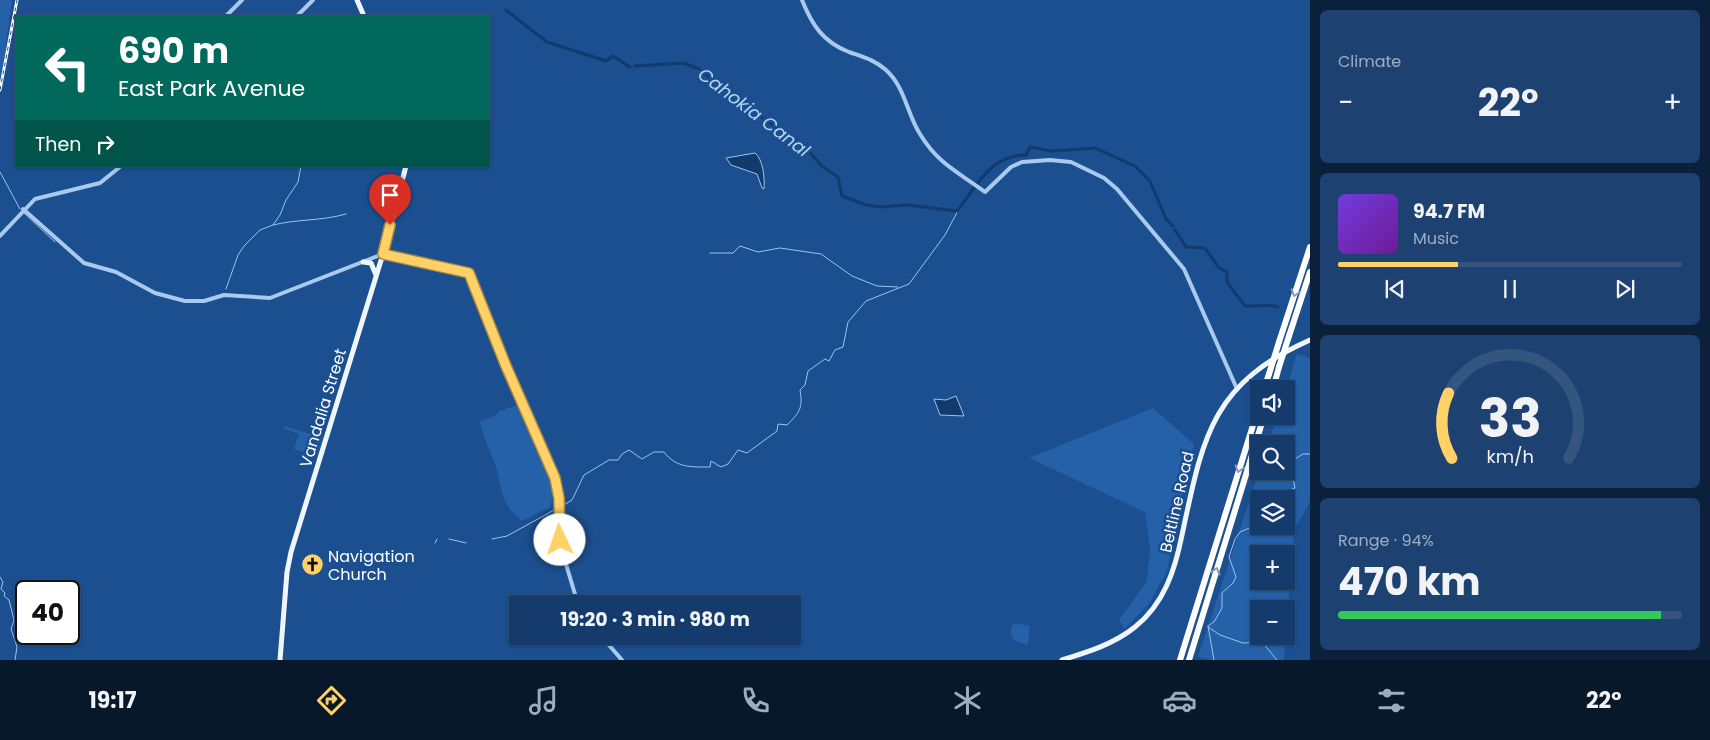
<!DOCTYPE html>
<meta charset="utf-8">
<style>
body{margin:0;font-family:Poppins,sans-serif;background:#1d4271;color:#f1f3f6;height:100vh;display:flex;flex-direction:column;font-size:19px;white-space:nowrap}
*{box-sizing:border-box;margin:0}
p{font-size:16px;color:#9dadc1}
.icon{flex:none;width:28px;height:28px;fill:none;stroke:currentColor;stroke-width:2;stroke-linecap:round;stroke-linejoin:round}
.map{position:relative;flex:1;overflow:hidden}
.drawer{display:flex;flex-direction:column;gap:10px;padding:10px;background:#0b203b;width:400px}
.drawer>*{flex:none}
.top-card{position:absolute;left:15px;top:15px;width:475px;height:152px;border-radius:0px;box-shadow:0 1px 4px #0004,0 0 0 1px #33557e;background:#00695c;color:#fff;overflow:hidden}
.fabs{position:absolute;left:1250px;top:380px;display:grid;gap:10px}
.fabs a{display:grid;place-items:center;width:45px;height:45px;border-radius:0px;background:#143b6b;box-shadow:0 1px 4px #0004,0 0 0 1px #33557e;font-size:25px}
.speed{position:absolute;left:15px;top:580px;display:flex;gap:10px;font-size:25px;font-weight:700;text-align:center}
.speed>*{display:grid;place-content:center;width:65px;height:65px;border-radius:50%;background:#143b6b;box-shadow:0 1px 4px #0004,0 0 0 1px #33557e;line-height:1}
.speed .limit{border:2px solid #111;border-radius:8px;background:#fff;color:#111}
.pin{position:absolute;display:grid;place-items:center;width:42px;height:42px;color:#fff;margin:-51px -21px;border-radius:50% 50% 50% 0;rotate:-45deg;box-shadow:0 0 5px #0007}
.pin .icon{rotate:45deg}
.me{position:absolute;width:55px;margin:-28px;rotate:357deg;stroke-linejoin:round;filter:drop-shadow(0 0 4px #0008)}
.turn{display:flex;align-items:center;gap:18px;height:105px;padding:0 20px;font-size:22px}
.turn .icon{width:65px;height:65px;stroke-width:2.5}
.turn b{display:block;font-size:35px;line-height:42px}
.then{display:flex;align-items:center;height:48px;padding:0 20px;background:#0003;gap:10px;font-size:19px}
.big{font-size:38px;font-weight:700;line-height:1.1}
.drawer .widget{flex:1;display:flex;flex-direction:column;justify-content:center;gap:8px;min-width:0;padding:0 18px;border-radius:8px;background:#1d4271}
.drawer .dial{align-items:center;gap:0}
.dial svg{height:130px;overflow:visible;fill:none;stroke:#33557e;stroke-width:7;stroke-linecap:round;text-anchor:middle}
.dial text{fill:#f1f3f6;stroke:none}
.song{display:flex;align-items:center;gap:15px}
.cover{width:60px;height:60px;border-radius:8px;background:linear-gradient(135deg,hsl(260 70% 55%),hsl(280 70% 35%))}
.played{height:5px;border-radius:2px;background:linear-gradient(90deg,#ffd166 35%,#33557e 35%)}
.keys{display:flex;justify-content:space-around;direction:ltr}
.heat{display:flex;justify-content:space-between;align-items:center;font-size:28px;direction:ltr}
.charge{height:8px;border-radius:4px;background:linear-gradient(90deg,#34c759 94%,#33557e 0)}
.trip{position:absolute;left:509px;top:595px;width:292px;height:50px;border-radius:0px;background:#143b6b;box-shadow:0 1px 4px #0004,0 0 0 1px #33557e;font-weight:700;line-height:50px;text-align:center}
.dock{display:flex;height:80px;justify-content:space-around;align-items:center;background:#08182b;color:#9dadc1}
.dock .icon{width:35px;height:35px}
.dock .current{color:#ffd166}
.dock b{font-size:22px;color:#f1f3f6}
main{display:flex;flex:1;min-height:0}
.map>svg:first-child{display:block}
.green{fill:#2461a8;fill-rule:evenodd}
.water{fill:#123a6d;stroke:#9cc4f0}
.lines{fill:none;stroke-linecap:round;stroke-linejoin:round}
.stream{stroke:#9cc4f0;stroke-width:1}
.canal{stroke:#123a6d;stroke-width:3}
.minor{stroke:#a9c9ee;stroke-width:4}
.major{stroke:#f0f6ff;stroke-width:5}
.highway{stroke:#fff;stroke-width:6}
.rail-casing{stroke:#fff;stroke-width:3}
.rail{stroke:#1b4f8f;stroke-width:1;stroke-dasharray:4;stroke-linecap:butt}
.highway-bridge{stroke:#fff;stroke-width:6}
.oneway{stroke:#829ec1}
.route-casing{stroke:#a68842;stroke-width:12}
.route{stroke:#ffd166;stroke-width:9}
.labels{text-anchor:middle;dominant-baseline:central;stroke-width:5;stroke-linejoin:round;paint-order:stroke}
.street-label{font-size:16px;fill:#fff;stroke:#1b4f8f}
.poi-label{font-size:16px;fill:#fff;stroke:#1b4f8f;text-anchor:start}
.water-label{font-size:18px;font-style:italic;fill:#b5d3f5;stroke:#1b4f8f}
</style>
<main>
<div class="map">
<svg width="1310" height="660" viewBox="0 0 1310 660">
<rect width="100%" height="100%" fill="#1b4f8f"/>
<!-- green -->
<path class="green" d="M 0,0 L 12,0 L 4,60 L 0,76 Z
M 1297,354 L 1310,358 L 1310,502 L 1294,530 L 1286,636 L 1286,609 L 1259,609 L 1259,636 L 1286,636 L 1284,660 L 1212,660 L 1198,657 L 1259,471 L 1286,471 L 1286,444 L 1268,444 L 1277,416 L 1286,416 L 1286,389 ZM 1259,499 L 1286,499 L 1286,526 L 1259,526 ZM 1259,554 L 1286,554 L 1286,581 L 1259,581 Z
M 518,405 L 522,407 L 555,488 L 550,507 L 522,521 C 501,504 503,494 497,470 C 492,454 483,439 480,422 L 496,415 L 499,411 Z
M 1153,408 L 1194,444 L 1167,571 L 1148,605 L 1124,629 L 1119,620 L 1147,581 L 1150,549 L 1145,512 L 1029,458 Z
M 282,425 L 323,438 L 317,457 L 294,449 L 299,434 L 285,429 Z
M 1013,623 L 1030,626 L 1028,644 C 1015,643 1007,637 1013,623 Z"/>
<!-- water -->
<path class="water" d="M 755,153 C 763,159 765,179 764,189 L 762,188 L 757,174 L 731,165 L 726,158 Z
M 956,396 L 964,416 L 940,415 L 934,399 L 946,400 Z"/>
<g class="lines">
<!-- stream -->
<path class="stream" d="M 0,172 L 20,209
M 24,213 L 55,242
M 273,225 C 297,219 322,221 346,214
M 710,253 L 733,253 L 740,246 L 758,252 L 780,248 L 821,254 L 852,276 L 877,286 L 898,287
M 226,289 L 238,255 L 244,246 L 260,230 L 273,225 L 280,215 L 286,200 L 298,182 L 301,166
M 1286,499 L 1290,490 L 1295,488 L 1292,473 L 1295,459 L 1303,454 L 1310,454
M 562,506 L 572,500 L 584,475 L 609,460 L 618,460 L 622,454 L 629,450 L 642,459 L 654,452 L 664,452 C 676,468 691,467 710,467 L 711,461 L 721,467 L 728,464 L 738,450 L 747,453 L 777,431 L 778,424 L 787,425 C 800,412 803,408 800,390 L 805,385 L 808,371 L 825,359 L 829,361 L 835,350 L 843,347 L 848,322 L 866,301 L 909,284 L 945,235 L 960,207
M 449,539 L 466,543
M 492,539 L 507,536 L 556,509
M 435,543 L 437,539
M 0,577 L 3,582 L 1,589 L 5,593 L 4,596 L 9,600 L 14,620 L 11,629 L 17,647 L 15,660
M 1208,626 L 1214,622 L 1222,608 L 1222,593 L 1233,583 L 1236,577 L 1229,557 L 1235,539 L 1240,532 L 1259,524
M 1208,626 L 1214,660
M 1208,627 L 1220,635 L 1243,643 L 1262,642 L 1277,660"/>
<!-- canal -->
<path class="canal" d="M 506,10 L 547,42 L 606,61 L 613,56 L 630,67
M 635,66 L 684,63 L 699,69 L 738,98 L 752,111 L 801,143 L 823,167 L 838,177 L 842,196 L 866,205 L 881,207 L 907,205 L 957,211 C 977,186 990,155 1026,155 L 1030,147 L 1052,151 L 1095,148 L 1135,166 L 1150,181 L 1166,219 L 1173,226
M 1175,230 L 1186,247 L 1205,248 L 1219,268 L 1227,272 L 1227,282 L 1245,306 C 1258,307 1266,303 1278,307"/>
<!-- minor -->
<path class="minor" d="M 802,0 C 812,25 823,42 849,52 C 863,57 875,60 886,70 C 905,87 907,114 920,134 C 938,164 958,172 985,192 L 1011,167 L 1022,162 L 1050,160 L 1071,162 L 1104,178 L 1117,189 L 1184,269 L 1237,389
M 226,16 L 242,0
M 297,16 L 313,0
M 23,209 L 84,263 L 116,272 L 155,293 L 185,301 L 204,301 L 224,295 L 270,298 L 383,254 L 469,273 L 506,366 L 555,478 L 559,498 L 559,541 L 578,604
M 0,236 L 35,199 L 100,183 L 121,166
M 601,636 L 622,660"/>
<!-- major -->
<path class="major" d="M 357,0 L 364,16
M 363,262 L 371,263 L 376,275
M 280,660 L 287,572 L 291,552 L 383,254 L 406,166
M 1062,660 C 1088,652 1114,644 1135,627 C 1164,604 1175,570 1182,535 C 1203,437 1211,384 1310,340"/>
<!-- highway -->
<path class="highway" d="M 1289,336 L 1310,272
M 1279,342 L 1310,247
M 1264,389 L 1269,374
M 1273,389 L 1279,367
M 1180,660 L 1259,406
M 1189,660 L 1264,416"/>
<defs>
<path id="rail" d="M 0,90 L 17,0"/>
</defs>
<!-- rail casing -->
<use href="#rail" class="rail-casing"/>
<!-- rail -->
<use href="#rail" class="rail"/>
<!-- highway-bridge -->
<path class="highway-bridge" d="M 1279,367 L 1289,336
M 1269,374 L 1279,342"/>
</g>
<!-- one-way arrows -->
<defs><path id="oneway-chevron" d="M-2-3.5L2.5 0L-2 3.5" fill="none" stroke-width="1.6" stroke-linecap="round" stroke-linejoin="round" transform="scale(1.25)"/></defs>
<g class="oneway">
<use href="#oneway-chevron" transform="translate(1295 293) rotate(108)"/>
<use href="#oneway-chevron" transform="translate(1239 469) rotate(107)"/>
<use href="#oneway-chevron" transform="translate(1216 571) rotate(-73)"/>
</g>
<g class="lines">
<defs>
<path id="route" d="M 390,225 L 383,254 L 469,273 L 506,366 L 555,478 L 559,498 L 560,540"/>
</defs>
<!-- route casing -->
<use href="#route" class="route-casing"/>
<!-- route -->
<use href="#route" class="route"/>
</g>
<!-- icons -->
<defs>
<symbol id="church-disc" viewBox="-11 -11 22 22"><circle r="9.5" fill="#ffd166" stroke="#1b4f8f"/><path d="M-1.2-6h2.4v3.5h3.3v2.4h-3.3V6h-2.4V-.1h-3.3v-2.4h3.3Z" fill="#111"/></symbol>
</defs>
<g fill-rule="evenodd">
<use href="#church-disc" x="300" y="552" width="25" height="25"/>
</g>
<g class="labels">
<!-- street labels -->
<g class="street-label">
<text transform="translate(323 408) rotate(-73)">Vandalia Street</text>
<text transform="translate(1177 502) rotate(-77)">Beltline Road</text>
</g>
<!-- poi labels -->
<g class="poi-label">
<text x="328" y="556">Navigation<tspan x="328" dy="18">Church</tspan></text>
</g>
<!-- water labels -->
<g class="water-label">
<text transform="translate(754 112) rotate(37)">Cahokia Canal</text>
</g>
</g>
</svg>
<div class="fabs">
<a><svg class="icon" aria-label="sound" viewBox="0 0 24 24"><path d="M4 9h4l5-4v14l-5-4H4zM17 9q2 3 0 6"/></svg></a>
<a><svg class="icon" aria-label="search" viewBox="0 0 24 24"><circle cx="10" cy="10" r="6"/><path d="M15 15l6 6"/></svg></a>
<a><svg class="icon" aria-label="layers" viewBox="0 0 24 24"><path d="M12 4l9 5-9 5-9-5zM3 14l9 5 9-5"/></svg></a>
<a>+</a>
<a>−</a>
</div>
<div class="speed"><div class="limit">40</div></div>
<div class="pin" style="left:390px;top:225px;background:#d93025"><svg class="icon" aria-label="arrive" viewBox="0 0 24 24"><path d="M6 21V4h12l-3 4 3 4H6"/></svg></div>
<svg class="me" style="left:560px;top:540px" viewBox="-20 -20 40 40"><circle r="19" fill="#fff"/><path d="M0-13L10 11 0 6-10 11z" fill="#ffd166"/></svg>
<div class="trip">19:20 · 3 min · 980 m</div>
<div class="top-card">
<div class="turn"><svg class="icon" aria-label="left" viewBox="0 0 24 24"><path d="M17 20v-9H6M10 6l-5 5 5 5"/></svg><div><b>690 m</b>East Park Avenue</div></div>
<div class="then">Then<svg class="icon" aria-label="right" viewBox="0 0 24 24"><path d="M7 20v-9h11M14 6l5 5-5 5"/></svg></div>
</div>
</div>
<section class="drawer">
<div class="widget"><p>Climate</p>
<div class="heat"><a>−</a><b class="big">22°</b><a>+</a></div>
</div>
<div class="widget">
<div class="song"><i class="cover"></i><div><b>94.7 FM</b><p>Music</p></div></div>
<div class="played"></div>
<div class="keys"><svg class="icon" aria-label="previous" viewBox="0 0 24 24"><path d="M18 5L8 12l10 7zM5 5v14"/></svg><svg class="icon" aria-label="pause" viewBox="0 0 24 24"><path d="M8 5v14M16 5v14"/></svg><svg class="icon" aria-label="next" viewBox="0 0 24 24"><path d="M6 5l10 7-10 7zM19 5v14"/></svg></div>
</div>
<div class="widget dial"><svg viewBox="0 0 100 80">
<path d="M14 69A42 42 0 1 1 86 69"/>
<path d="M14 69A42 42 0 0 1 12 29" stroke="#ffd166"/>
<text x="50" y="56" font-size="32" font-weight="700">33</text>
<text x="50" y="72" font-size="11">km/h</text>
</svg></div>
<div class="widget"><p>Range · 94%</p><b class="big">470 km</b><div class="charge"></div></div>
</section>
</main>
<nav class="dock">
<b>19:17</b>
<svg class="icon current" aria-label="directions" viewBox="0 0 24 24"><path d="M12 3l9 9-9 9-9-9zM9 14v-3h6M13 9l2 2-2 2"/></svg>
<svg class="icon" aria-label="music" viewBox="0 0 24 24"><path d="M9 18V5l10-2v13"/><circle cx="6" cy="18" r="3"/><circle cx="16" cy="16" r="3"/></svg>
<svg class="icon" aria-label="phone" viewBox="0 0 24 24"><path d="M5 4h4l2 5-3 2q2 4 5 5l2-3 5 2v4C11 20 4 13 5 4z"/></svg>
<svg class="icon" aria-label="climate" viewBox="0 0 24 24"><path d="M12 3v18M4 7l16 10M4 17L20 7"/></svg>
<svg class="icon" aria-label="car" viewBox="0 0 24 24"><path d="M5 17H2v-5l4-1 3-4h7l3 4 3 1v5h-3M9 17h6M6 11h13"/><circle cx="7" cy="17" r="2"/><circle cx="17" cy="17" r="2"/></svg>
<svg class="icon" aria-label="filters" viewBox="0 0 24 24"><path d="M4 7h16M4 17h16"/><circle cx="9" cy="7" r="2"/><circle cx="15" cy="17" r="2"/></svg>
<b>22°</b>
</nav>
